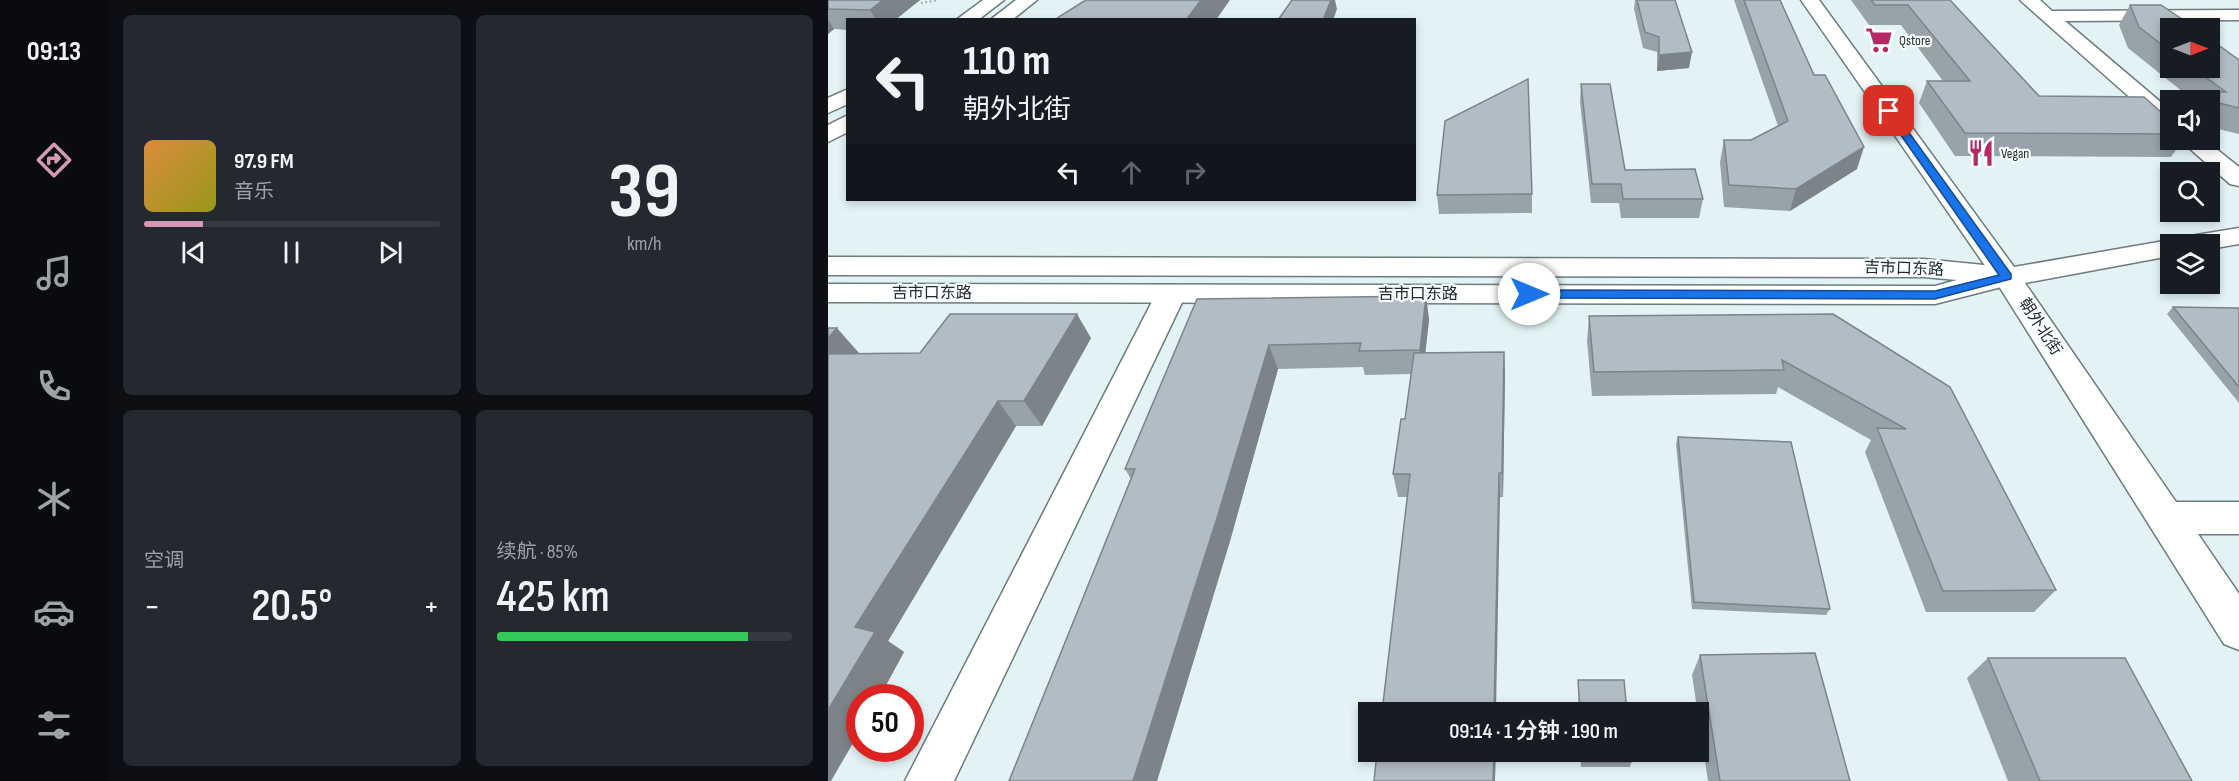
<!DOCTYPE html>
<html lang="zh">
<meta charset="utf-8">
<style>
body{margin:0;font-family:"Sofia Sans Condensed","Noto Sans SC",sans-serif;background:#242831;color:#f1f3f6;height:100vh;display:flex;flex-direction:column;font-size:22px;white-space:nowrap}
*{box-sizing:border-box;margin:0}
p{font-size:20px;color:#9ea1a6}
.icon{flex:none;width:33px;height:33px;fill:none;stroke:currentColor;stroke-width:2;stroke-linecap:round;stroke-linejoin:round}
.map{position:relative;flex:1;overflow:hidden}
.panel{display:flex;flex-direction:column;gap:15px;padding:15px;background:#0d0f14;width:720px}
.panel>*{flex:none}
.hud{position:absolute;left:18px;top:18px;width:570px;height:183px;border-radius:0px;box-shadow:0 3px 9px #0003;background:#171b24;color:#f1f3f6;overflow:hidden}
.needle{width:39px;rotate:90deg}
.buttons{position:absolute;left:1332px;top:18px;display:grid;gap:12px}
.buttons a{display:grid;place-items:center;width:60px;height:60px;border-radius:0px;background:#171b24;box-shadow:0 3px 9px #0003;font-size:30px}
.speed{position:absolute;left:18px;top:684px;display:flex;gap:12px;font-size:30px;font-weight:700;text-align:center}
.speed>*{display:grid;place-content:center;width:78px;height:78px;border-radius:50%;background:#171b24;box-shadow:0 3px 9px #0003;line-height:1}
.speed .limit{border:9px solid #d22;background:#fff;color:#111}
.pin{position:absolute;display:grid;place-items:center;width:51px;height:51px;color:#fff;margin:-26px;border-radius:12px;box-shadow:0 3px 9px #0006}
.me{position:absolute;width:66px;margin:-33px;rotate:90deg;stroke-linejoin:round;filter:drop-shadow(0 0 4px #0008)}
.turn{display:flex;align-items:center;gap:21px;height:126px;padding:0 18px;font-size:27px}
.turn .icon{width:78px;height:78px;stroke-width:2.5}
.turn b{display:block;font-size:42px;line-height:51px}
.lanes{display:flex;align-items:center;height:57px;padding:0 18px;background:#0003;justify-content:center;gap:30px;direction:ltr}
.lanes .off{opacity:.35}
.big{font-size:45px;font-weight:600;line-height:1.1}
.panel .tile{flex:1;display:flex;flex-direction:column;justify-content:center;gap:9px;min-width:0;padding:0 21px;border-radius:9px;background:#242831}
.panel .dial{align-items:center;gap:0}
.dial b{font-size:78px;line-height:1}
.song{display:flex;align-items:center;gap:18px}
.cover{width:72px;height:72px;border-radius:9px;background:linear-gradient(135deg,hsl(30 70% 55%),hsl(60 70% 35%))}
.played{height:6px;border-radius:3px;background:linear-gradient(90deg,#d699b5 20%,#363941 20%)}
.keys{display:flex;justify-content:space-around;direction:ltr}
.heat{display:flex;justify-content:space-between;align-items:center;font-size:33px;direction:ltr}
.charge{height:9px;border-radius:4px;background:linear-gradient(90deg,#34c759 85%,#363941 0)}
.panel .tiles{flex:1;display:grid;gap:15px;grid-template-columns:repeat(2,1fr)}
.trip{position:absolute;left:530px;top:702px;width:351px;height:60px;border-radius:0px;background:#171b24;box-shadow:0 3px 9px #0003;font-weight:600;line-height:60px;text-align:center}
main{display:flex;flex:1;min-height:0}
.menu{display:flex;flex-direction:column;width:108px;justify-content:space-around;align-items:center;background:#090b0e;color:#9ea1a6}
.menu .icon{width:42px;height:42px}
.menu .selected{color:#d699b5}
.menu b{font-size:27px;color:#f1f3f6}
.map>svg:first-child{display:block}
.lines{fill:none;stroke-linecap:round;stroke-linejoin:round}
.minor-casing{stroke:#6d7b7d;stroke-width:3}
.major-casing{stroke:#6d7b7d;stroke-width:3}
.highway-casing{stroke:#6d7b7d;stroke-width:3}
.path{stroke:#919d9e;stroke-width:2;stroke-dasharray:1.5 3;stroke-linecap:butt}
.minor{fill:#fff;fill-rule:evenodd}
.major{fill:#fff;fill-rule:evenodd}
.highway{fill:#fff;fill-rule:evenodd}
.wall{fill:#98a2a9}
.shaded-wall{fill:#7c8489}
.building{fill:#b1bcc4;stroke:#7c8489;stroke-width:1.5}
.route{fill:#1a73e8;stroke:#114b97;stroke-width:1.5}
.labels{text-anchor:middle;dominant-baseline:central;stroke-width:4.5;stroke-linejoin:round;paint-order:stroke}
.far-poi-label{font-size:14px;fill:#252b2c;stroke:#f7feff;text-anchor:start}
.street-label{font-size:16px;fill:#252b2c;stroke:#f7feff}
</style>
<main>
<nav class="menu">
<b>09:13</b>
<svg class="icon selected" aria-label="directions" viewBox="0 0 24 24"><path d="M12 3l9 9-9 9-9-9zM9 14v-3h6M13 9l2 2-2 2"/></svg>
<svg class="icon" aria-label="music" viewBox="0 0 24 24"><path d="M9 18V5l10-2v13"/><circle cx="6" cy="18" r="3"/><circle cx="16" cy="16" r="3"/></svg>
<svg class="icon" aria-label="phone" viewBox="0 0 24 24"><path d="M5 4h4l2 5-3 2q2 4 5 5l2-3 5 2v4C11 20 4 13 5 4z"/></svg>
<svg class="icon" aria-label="climate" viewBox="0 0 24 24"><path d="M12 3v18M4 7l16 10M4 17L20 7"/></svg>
<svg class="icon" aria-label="car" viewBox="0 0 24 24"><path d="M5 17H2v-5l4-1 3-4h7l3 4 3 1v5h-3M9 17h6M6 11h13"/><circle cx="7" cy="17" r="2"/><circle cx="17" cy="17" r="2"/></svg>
<svg class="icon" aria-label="filters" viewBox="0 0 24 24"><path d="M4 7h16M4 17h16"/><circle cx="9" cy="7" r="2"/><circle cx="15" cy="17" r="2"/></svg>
</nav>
<section class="panel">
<div class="tiles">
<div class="tile">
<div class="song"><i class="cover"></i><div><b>97.9 FM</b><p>音乐</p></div></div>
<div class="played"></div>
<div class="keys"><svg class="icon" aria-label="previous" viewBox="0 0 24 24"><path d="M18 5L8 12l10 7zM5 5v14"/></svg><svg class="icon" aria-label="pause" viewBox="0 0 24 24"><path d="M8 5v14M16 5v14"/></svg><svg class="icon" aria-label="next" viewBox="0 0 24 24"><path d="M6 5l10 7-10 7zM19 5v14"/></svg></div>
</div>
<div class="tile dial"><b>39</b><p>km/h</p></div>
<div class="tile"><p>空调</p>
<div class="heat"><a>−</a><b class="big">20.5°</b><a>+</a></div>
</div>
<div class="tile"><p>续航 · 85%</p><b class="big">425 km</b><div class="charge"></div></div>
</div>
</section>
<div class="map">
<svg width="1411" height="781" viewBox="0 0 1411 781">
<rect width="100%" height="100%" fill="#e3f3f5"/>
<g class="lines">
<defs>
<path id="minor" d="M 973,0 L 991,0 L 1186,267 L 1342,240 L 1350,242 L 1362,236 L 1411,228 L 1411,244 L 1382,249 L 1382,244 L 1342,244 L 1342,256 L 1197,283 L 1348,502 L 1411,502 L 1411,534 L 1370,534 L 1411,594 L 1411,650 L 1396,644 L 1167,280 Z
M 1192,0 L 1212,0 L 1224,11 L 1411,10 L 1411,20 L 1237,21 L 1342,110 L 1342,128 L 1334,126 Z
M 1352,140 L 1377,140 L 1411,167 L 1411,186 L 1402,184 Z
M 343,285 L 353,287 L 358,294 L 126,781 L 77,781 L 328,294 L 333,287 Z"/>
<path id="major" d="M 0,257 L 1095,259 L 1156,265 L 1168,271 L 1179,268 L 1189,271 L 1193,277 L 1189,283 L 1107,304 L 0,302 L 0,284 L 1107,286 L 1129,280 L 1095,277 L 0,275 Z"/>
<path id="highway" d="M 155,0 L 176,0 L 150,20 L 128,20 Z
M 188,0 L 209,0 L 184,20 L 162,20 Z
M 20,89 L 20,104 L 0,113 L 0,98 Z
M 20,115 L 20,132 L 0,142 L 0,125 Z"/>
</defs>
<!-- minor casing -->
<use href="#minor" class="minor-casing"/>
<!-- major casing -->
<use href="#major" class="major-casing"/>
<!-- highway casing -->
<use href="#highway" class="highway-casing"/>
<!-- path -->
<path class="path" d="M 93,3 L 110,0
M 246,8 L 257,0"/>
<!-- minor -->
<use href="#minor" class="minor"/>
<!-- major -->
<use href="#major" class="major"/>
<!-- highway -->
<use href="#highway" class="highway"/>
</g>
<!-- wall -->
<path class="wall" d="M 0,0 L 92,0 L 67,20 L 20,20 L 20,30 L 6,29 L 0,34 Z
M 807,0 L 847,0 L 861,68 L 829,71 L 829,52 L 815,48 L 806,9 Z
M 906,0 L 952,0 L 1029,169 L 962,211 L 896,207 L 892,162 L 896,140 L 923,140 L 950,126 Z
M 1023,0 L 1122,0 L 1211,96 L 1342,120 L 1342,140 L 1355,140 L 1343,157 L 1127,156 L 1091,103 L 1099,81 L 1115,81 L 1073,25 L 1041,25 Z
M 1302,5 L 1342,28 L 1342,68 L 1382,68 L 1411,60 L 1411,134 L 1382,127 L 1382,100 L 1365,100 L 1300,48 L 1291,25 Z
M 753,84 L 797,170 L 875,199 L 871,218 L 793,218 L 791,203 L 763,203 L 752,102 Z
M 704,194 L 704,213 L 611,214 L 609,195 Z
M 598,296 L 601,320 L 597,353 L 676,352 L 677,376 L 675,497 L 570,497 L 565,474 L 577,419 L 583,374 L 537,375 L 535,367 L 450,369 L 402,541 L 329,781 L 181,781 L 303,479 L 297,469 L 369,299 Z
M 1345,307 L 1411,308 L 1411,403 L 1339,314 Z
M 1005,314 L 1228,590 L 1206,612 L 1098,612 L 1037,452 L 1043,440 L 950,387 L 948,394 L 764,396 L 759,341 L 761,316 Z
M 0,328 L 31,353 L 30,354 L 92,353 L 263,338 L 214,426 L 188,426 L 60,641 L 76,652 L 51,698 L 32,698 Z
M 850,437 L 1002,609 L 998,615 L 864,609 L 848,444 Z
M 872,655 L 1022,781 L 880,781 L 864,675 Z
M 1160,658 L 1364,781 L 1180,781 L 1139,678 Z
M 750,680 L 799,712 L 751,712 Z
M 752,752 L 802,752 L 803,762 L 802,767 L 753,767 Z"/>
<!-- shaded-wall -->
<path class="shaded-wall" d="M 55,0 L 92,0 L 67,20 L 48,20 L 42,10 Z
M 373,0 L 402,0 L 388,20 L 358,20 Z
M 503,0 L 507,0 L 509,9 L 505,20 L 495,20 Z
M 0,20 L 6,29 L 0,34 Z
M 864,52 L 861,68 L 829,71 L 831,55 Z
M 1036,147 L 1029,169 L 962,211 L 968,189 Z
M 598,296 L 601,320 L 595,374 L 592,350 Z
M 249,314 L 263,338 L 214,426 L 196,401 Z
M 9,328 L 31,353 L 9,378 L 0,369 L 0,338 Z
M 441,345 L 450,369 L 402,541 L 329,781 L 305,781 Z
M 676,352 L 677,376 L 675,497 L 674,473 Z
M 170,401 L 188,426 L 60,641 L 76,652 L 51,698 L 32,698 L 32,731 L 3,781 L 0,781 L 0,710 L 27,627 Z
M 671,473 L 672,497 L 668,712 L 666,712 Z
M 666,752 L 668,752 L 667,781 L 665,781 Z"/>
<!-- building -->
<path class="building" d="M 0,0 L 55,0 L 42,10 L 0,9 Z
M 258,0 L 373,0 L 358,20 L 227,20 L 232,16 Z
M 464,0 L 503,0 L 495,20 L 450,20 Z
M 809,0 L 847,0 L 864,52 L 831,55 L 831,37 L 817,32 Z
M 916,0 L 952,0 L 986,75 L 997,75 L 1036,147 L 968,189 L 901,185 L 896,140 L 923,140 L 960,121 Z
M 1043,0 L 1122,0 L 1211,96 L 1316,97 L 1342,120 L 1342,134 L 1137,133 L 1099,81 L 1142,81 L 1080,5 L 1047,5 Z
M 1302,5 L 1333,5 L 1367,28 L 1342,28 L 1342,51 L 1311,27 Z
M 1382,39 L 1411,60 L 1411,108 L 1391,103 L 1392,92 L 1398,92 L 1365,68 L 1382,68 Z
M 700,79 L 704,194 L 609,195 L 617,121 Z
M 753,84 L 782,84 L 797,170 L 867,169 L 875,199 L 795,199 L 793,184 L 764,184 Z
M 598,296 L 592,350 L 531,351 L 533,343 L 441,345 L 389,518 L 305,781 L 181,781 L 307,469 L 297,469 L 369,299 Z
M 1345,307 L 1411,308 L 1411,387 Z
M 122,314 L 249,314 L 196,401 L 170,401 L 27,627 L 47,632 L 0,710 L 0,354 L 92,353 Z
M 1005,314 L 1122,387 L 1228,590 L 1115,591 L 1049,428 L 1078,429 L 954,360 L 956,370 L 766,372 L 761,316 Z
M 0,328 L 9,328 L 0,338 Z
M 676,352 L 674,473 L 671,473 L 666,712 L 554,712 L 582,474 L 565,474 L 573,419 L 577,419 L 586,353 Z
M 850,437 L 963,442 L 1002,609 L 866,602 Z
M 987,653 L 1022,781 L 892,781 L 872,655 Z
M 1160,658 L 1297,658 L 1364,781 L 1212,781 Z
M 750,680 L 796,680 L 799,712 L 752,712 Z
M 549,752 L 666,752 L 665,781 L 546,781 Z
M 753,752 L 802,752 L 803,762 L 754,762 Z"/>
<!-- route -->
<path class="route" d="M 1058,109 L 1064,109 L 1183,274 L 1183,279 L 1107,299 L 701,298 L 695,294 L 701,290 L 1107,291 L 1171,275 L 1056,111 Z"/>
<!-- icons -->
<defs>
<symbol id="supermarket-bare" viewBox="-9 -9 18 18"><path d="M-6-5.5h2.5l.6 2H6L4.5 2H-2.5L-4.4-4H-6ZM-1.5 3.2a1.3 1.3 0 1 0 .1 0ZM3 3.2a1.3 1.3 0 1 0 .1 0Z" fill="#b52a66" stroke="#f7feff" stroke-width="2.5" paint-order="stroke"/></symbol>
<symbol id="restaurant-bare" viewBox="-9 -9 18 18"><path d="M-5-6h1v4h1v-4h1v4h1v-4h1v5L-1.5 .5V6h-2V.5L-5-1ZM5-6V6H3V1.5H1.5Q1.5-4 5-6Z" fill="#b52a66" stroke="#f7feff" stroke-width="2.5" paint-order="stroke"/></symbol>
</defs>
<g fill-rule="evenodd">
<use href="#supermarket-bare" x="1032" y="21" width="38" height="38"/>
<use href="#restaurant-bare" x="1134" y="134" width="38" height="38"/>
</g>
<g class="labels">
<!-- far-poi labels -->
<g class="far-poi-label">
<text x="1071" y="40">Qstore</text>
<text x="1173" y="153">Vegan</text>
</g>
<!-- street labels -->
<g class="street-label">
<text transform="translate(1076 269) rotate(2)">吉市口东路</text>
<text x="104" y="293">吉市口东路</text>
<text x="590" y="294">吉市口东路</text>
<text transform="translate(1212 327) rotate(57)">朝外北街</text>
</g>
</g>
</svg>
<div class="buttons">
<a><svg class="needle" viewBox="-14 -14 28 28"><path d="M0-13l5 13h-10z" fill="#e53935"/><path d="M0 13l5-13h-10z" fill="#9ea1a6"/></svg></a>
<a><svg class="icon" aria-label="sound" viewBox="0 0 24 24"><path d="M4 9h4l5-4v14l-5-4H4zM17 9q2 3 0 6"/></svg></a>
<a><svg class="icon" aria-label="search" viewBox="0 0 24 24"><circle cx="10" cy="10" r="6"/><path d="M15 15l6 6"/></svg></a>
<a><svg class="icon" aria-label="layers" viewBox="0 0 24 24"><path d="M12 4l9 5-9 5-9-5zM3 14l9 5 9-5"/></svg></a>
</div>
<div class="speed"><div class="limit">50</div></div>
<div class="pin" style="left:1061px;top:111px;background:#d93025"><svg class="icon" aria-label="arrive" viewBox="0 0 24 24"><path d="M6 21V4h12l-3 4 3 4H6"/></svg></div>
<svg class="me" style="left:701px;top:294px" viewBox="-20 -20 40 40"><circle r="19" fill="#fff"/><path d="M0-13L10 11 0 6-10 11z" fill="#1a73e8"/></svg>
<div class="trip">09:14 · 1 分钟 · 190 m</div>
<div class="hud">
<div class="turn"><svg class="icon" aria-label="left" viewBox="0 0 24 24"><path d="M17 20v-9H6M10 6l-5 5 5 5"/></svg><div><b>110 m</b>朝外北街</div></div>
<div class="lanes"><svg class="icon" aria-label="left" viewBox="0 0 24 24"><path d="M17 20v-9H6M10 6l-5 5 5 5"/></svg><svg class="icon off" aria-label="ahead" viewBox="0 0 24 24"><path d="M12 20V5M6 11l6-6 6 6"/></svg><svg class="icon off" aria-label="right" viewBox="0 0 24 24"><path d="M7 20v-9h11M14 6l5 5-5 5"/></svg></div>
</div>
</div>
</main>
